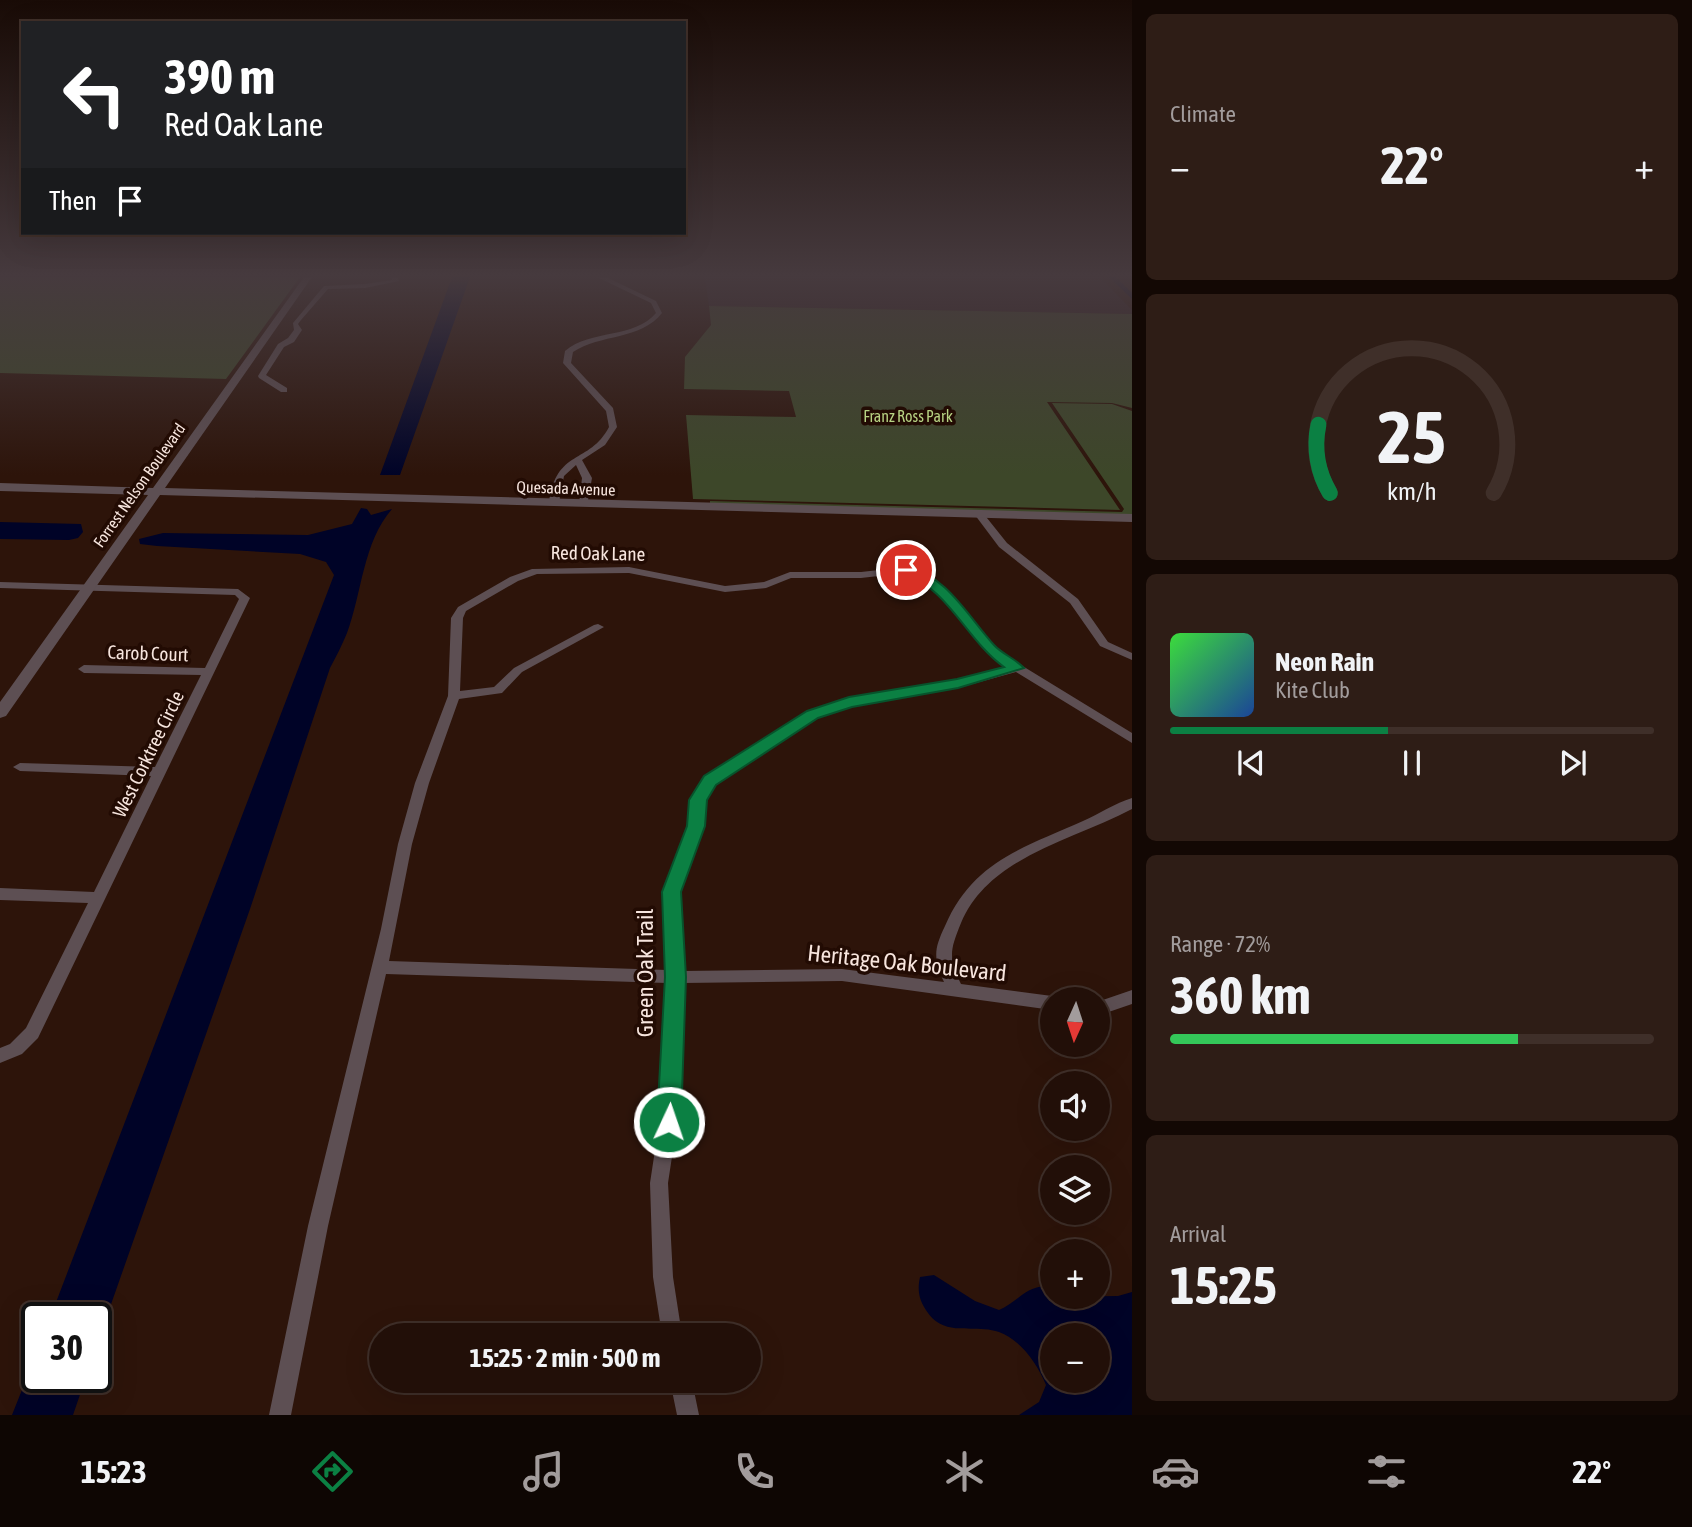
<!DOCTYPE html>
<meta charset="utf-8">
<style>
body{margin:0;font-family:"Asap Condensed",sans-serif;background:#2e1d16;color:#f1f3f6;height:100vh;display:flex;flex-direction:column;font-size:26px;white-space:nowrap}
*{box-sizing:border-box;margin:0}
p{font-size:23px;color:#a29c9c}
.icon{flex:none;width:38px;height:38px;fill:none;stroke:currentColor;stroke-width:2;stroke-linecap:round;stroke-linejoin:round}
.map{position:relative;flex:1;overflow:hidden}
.drawer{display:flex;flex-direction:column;gap:14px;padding:14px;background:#130804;width:560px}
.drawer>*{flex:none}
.hud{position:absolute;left:21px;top:21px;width:665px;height:214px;border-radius:0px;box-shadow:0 7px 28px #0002,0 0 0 2px #3f2f29;background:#202124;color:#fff;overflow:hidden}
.needle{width:46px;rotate:183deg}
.controls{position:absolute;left:1040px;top:987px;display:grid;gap:14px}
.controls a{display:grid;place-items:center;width:70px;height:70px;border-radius:50%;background:#220f08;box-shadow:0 7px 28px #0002,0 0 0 2px #3f2f29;font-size:35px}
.speed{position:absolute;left:21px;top:1302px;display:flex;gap:14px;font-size:35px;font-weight:700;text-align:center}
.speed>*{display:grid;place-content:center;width:91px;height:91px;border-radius:50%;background:#220f08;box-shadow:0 7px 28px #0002,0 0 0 2px #3f2f29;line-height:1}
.speed .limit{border:4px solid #111;border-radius:10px;background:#fff;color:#111}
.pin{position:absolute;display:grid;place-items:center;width:60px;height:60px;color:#fff;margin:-30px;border:4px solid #fff;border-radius:50%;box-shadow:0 2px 7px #0007}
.me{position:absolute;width:77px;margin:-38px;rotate:3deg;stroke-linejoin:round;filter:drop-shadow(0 0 5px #0008)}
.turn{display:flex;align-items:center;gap:24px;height:147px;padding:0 28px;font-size:32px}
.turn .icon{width:91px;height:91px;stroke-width:2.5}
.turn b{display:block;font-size:49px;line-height:60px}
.then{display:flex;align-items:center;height:66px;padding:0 28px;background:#0003;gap:14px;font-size:26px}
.big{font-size:52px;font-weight:700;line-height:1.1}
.drawer .card{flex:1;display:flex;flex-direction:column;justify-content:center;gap:10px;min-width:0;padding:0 24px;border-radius:10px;background:#2e1d16}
.drawer .dial{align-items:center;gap:0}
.dial svg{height:182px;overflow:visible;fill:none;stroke:#3f2f29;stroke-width:7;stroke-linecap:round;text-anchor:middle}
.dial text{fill:#f1f3f6;stroke:none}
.song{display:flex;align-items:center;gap:21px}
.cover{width:84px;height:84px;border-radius:10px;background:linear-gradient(135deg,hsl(120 70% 55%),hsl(220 70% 35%))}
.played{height:7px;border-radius:4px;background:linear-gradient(90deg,#0b8043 45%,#3f2f29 45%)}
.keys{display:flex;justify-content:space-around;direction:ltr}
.heat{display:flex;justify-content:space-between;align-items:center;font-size:38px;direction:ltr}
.charge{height:10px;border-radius:5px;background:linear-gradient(90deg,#34c759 72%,#3f2f29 0)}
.trip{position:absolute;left:369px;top:1323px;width:392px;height:70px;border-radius:35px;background:#220f08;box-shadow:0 7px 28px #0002,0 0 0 2px #3f2f29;font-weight:700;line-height:70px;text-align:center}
.tab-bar{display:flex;height:112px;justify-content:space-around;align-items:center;background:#0e0603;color:#a29c9c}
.tab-bar .icon{width:49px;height:49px}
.tab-bar .selected{color:#0b8043}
.tab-bar b{font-size:32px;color:#f1f3f6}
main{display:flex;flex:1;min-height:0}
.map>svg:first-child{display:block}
.commercial{fill:#301d20}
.green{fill:#3d4729}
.water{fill:#000327;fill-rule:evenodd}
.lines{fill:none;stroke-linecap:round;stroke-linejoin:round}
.canal{fill:#000327;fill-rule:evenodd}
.minor{fill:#5d4f53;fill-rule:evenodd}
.tertiary{fill:#5d4f53;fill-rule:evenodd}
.route{fill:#0b8043;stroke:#07532c;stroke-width:2}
.labels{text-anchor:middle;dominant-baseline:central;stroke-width:7;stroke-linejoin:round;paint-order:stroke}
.far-park-label{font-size:16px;fill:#b7d283;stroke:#220b03}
.far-street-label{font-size:16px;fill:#f7e5de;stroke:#220b03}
.street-label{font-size:19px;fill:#f7e5de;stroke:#220b03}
.near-street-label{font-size:23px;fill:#f7e5de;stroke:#220b03}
</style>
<main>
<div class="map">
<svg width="1132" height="1415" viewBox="0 0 1132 1415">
<rect width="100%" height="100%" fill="#2d140a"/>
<!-- commercial -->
<path class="commercial" d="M 705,277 L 1100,277 L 1132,310 L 1132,314 L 709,306 Z"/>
<!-- green -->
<path class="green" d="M 0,277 L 300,277 L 226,379 L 0,373 Z
M 709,306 L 1132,314 L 1132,408 L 1112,403 L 1047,402 L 1120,510 L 693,499 L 686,415 L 796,417 L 789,391 L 684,389 L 685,357 L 711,325 Z
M 1052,403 L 1112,404 L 1132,411 L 1132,516 L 710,505 L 710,501 L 1122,512 L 1124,509 Z"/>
<!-- water -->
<path class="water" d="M 452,277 L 470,277 L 400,475 L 380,475 Z
M 361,508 L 367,509 L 371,515 L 392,509 C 363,542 362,593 347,633 C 342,645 336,657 330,668 L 250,909 L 96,1347 L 96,1318 L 50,1318 L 334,575 L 326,562 L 300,554 L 157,546 L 140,544 L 139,539 L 163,533 L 308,535 L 352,524 Z
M 0,522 L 81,524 L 83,532 L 78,538 L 69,540 L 0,539 Z
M 934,1275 L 975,1301 L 999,1310 C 1018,1302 1029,1282 1052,1287 L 1052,1297 L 1118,1296 L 1132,1292 L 1132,1415 L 1019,1415 L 1039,1402 L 1046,1385 C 1037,1364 1022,1341 999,1332 C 974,1323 946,1338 928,1313 C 919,1301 917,1291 920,1277 ZM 1052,1335 L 1097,1335 L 1097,1381 L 1052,1381 Z
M 37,1352 L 37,1377 L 86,1377 L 73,1415 L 12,1415 Z"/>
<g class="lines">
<!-- canal -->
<path class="canal" d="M 1109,277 L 1116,277 L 1132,293 L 1132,299 Z"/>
<!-- minor -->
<path class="minor" d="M 391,277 L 397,277 L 399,281 L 365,288 L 328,289 L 301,320 L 298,324 L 302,330 L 294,342 L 284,347 L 266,375 L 287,388 L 287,392 L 281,392 L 259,378 L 258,376 L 278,344 L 288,338 L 294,330 L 293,323 L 324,286 L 365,284 L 392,280 Z
M 597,277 L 606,277 L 656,301 L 662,313 C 641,340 600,334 573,352 L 571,363 L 613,408 L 617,427 L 605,445 L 582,460 L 592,478 L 587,506 L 581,506 L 579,504 L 582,478 L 576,465 L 564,476 L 559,503 L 554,506 L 549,503 C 556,448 589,465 609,427 L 606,411 L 563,363 L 565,351 C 591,329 634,339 656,313 L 651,303 Z
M 980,512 L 983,513 L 1007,543 L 1078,599 L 1108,642 L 1132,653 L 1132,660 L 1100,646 L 1070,603 L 999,547 L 975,515 Z
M 629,567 L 725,586 L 764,582 L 790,572 L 861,572 L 906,567 L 929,574 L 958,603 L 995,649 L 1132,733 L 1132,743 L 1016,672 L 958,688 L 851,705 L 817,718 L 715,783 L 705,800 L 703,826 L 679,892 L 683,971 L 842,969 L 944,982 C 933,958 934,949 945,926 C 973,861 1023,848 1083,821 C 1099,814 1115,803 1132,798 L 1132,809 C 1074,840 989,856 961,923 C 950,950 948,958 961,984 L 1052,996 L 1058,999 L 1052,999 L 1052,1010 L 842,981 L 683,983 L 680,1104 L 668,1183 L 673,1277 L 682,1335 L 662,1335 L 653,1277 L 650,1183 L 662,1104 L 667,983 L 386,974 L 328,1226 L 291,1415 L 269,1415 L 308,1226 L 381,929 L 398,844 L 415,783 L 448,696 L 451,618 L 458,607 L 510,577 L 532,569 ZM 629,573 L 725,592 L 766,588 L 791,578 L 861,578 L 905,573 L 921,578 L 950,607 L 987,653 L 1008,667 L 957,681 L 849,698 L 809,712 L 705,777 L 691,800 L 689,826 L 665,892 L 667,970 L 389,961 L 412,844 L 429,783 L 459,699 L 502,693 L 522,672 L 604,627 L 598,624 L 594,625 L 514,668 L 494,687 L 460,691 L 463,618 L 466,611 L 518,581 L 537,574 Z
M 0,582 L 238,589 L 250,598 L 38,1038 L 22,1054 L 0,1063 L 0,1048 L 10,1044 L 26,1028 L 88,903 L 0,900 L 0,888 L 94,892 L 151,776 L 20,771 L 13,767 L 20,763 L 155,767 L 201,675 L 84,673 L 78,669 L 84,665 L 205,668 L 239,599 L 235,595 L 0,588 Z
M 1132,990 L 1132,1004 L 1097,1016 L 1097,1002 Z
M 670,1381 L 692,1381 L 699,1415 L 677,1415 Z"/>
<!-- tertiary -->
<path class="tertiary" d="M 304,277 L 312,277 L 165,488 L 1132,514 L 1132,522 L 160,495 L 6,716 L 0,718 L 0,702 L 148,495 L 0,491 L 0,483 L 153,488 Z"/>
</g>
<!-- sky -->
<linearGradient id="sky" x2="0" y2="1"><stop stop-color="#190b06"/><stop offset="0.58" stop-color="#463a3e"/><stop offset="1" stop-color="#463a3e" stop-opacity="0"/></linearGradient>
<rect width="1132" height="475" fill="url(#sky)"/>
<!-- route -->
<path class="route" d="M 906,566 C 947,576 967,615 994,645 C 1002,654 1016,659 1024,668 L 958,688 L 852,707 L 818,718 L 716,785 L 707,800 L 705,826 L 681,892 L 686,977 L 681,1122 L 677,1129 L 669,1132 L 661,1129 L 657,1122 L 665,977 L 662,892 L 687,826 L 689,800 L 704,776 L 807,711 L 849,697 L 957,679 L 1004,667 C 966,640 948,587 902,573 L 902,567 Z"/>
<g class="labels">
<!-- far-park labels -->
<g class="far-park-label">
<text x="908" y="416">Franz Ross Park</text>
</g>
<!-- far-street labels -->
<g class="far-street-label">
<text transform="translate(139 485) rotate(-55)">Forrest Nelson Boulevard</text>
<text transform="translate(566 488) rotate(2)">Quesada Avenue</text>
</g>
<!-- street labels -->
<g class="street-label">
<text transform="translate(598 553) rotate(1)">Red Oak Lane</text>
<text transform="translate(148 653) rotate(2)">Carob Court</text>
<text transform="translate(148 754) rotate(-64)">West Corktree Circle</text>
</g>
<!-- near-street labels -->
<g class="near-street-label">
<text transform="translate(907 963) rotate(6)">Heritage Oak Boulevard</text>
<text transform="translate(645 973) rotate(-90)">Green Oak Trail</text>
</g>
</g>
</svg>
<div class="controls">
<a><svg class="needle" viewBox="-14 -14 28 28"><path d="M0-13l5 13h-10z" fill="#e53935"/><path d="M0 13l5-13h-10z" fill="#a29c9c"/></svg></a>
<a><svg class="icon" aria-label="sound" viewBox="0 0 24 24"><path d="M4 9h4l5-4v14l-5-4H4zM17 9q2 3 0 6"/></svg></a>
<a><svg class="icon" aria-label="layers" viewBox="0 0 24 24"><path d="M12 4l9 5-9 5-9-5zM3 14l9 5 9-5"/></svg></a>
<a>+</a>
<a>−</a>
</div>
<div class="speed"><div class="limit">30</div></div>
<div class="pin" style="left:906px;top:570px;background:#d93025"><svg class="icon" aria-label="arrive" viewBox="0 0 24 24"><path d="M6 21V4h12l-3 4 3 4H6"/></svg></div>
<svg class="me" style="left:669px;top:1122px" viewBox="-20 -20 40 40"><circle r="17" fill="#0b8043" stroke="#fff" stroke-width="3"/><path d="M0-11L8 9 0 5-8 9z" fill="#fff"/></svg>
<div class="trip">15:25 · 2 min · 500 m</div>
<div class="hud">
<div class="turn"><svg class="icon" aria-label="left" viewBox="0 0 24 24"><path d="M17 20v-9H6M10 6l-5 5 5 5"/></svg><div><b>390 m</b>Red Oak Lane</div></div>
<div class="then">Then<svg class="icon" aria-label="arrive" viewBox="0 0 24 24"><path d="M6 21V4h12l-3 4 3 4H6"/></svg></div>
</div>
</div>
<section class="drawer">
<div class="card"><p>Climate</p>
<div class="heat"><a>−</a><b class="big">22°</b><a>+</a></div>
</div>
<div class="card dial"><svg viewBox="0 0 100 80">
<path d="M14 69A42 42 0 1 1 86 69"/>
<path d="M14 69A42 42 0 0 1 9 39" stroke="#0b8043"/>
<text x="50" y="56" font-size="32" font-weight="700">25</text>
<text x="50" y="72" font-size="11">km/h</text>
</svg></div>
<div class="card">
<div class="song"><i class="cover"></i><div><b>Neon Rain</b><p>Kite Club</p></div></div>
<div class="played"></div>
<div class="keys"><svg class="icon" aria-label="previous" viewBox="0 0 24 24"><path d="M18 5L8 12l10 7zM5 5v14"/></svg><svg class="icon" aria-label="pause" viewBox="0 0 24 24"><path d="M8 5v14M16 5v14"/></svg><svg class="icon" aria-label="next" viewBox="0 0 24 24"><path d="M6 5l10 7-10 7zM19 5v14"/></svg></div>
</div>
<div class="card"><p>Range · 72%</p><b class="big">360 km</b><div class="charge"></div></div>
<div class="card"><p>Arrival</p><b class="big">15:25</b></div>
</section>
</main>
<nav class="tab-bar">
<b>15:23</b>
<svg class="icon selected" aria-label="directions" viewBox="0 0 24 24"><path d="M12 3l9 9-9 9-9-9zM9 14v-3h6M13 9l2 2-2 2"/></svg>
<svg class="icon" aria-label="music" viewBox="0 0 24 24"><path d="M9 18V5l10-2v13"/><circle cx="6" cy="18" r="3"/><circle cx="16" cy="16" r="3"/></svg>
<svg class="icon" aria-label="phone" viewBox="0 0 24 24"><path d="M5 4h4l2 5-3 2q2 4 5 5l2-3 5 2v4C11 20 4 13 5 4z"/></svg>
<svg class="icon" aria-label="climate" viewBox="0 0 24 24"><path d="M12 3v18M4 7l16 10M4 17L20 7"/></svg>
<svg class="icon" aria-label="car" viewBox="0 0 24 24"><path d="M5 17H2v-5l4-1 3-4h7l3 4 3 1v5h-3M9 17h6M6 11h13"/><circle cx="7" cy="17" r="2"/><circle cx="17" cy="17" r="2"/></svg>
<svg class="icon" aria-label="filters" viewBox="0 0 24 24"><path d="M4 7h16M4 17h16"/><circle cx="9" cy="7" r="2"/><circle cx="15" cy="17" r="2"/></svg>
<b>22°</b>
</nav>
